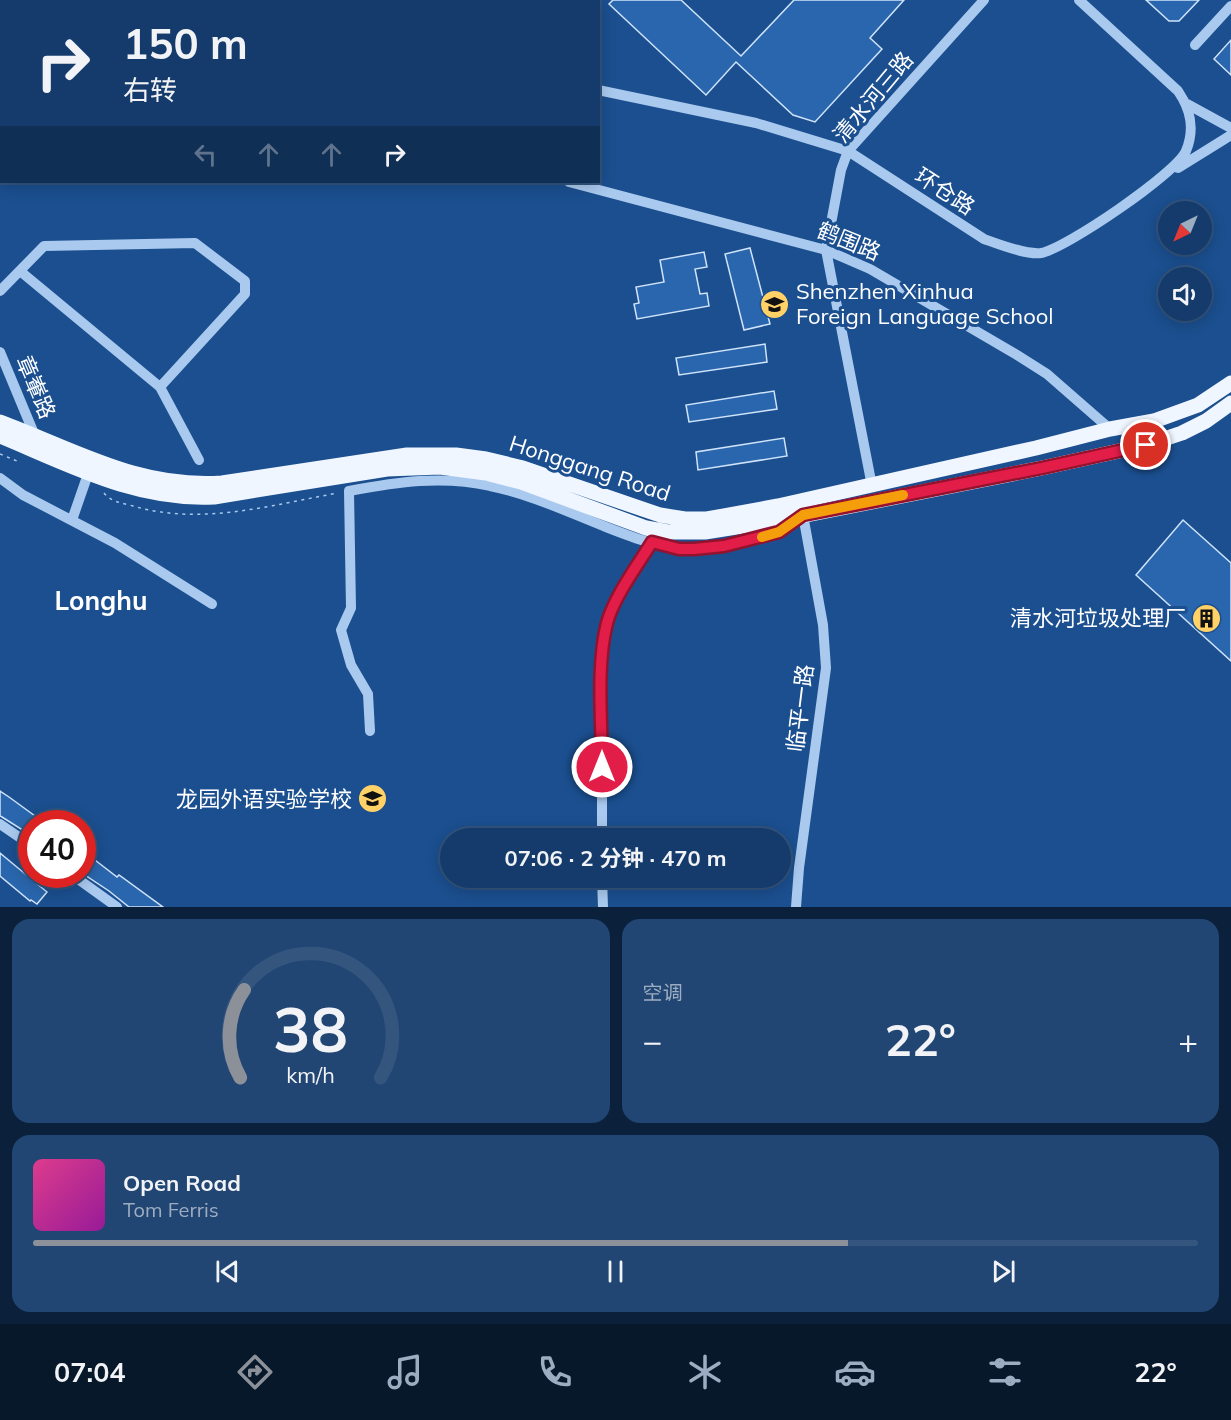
<!DOCTYPE html>
<html lang="zh">
<meta charset="utf-8">
<style>
body{margin:0;font-family:Mulish,"Noto Sans SC",sans-serif;background:#214673;color:#f1f3f6;height:100vh;display:flex;flex-direction:column;font-size:22px;white-space:nowrap}
*{box-sizing:border-box;margin:0}
p{font-size:20px;color:#9dadc1}
.icon{flex:none;width:33px;height:33px;fill:none;stroke:currentColor;stroke-width:2;stroke-linecap:round;stroke-linejoin:round}
.map{position:relative;height:907px;overflow:hidden}
.panel{display:flex;flex-direction:column;gap:12px;padding:12px;background:#0b203b;flex:1}
.panel>*{flex:none}
.hud{position:absolute;left:0px;top:0px;width:600px;height:183px;box-shadow:0 3px 15px #0003,0 0 0 2px #33557e;background:#143b6b;color:#f1f3f6;overflow:hidden}
.needle{width:39px;rotate:223deg}
.buttons{position:absolute;left:1158px;top:201px;display:grid;gap:12px}
.buttons a{display:grid;place-items:center;width:54px;height:54px;border-radius:50%;background:#143b6b;box-shadow:0 3px 15px #0003,0 0 0 2px #33557e;font-size:30px}
.speed{position:absolute;left:18px;top:810px;display:flex;gap:12px;font-size:30px;font-weight:700;text-align:center}
.speed>*{display:grid;place-content:center;width:78px;height:78px;border-radius:50%;background:#143b6b;box-shadow:0 3px 15px #0003,0 0 0 2px #33557e;line-height:1}
.speed .limit{border:9px solid #d22;background:#fff;color:#111}
.pin{position:absolute;display:grid;place-items:center;width:51px;height:51px;color:#fff;margin:-26px;border:3px solid #fff;border-radius:50%;box-shadow:0 2px 6px #0007}
.me{position:absolute;width:66px;margin:-33px;rotate:0deg;stroke-linejoin:round;filter:drop-shadow(0 0 4px #0008)}
.turn{display:flex;align-items:center;gap:21px;height:126px;padding:0 24px;font-size:27px}
.turn .icon{width:78px;height:78px;stroke-width:2.5}
.turn b{display:block;font-size:42px;line-height:51px}
.lanes{display:flex;align-items:center;height:57px;padding:0 24px;background:#0003;justify-content:center;gap:30px;direction:ltr}
.lanes .off{opacity:.35}
.big{font-size:45px;font-weight:700;line-height:1.1}
.panel .widget{flex:1;display:flex;flex-direction:column;justify-content:center;gap:9px;min-width:0;padding:0 21px;border-radius:18px;background:#214673}
.panel .dial{align-items:center;gap:0}
.dial svg{height:156px;overflow:visible;fill:none;stroke:#33557e;stroke-width:7;stroke-linecap:round;text-anchor:middle}
.dial text{fill:#f1f3f6;stroke:none}
.song{display:flex;align-items:center;gap:18px}
.cover{width:72px;height:72px;border-radius:9px;background:linear-gradient(135deg,hsl(330 70% 55%),hsl(300 70% 35%))}
.played{height:6px;border-radius:3px;background:linear-gradient(90deg,#8c9099 70%,#33557e 70%)}
.keys{display:flex;justify-content:space-around;direction:ltr}
.heat{display:flex;justify-content:space-between;align-items:center;font-size:33px;direction:ltr}
.panel .tiles{flex:1;display:grid;gap:12px;grid-template-columns:1fr 1fr}
.widget:last-child{grid-column:span 2}
.trip{position:absolute;left:440px;top:828px;width:351px;height:60px;border-radius:30px;background:#143b6b;box-shadow:0 3px 15px #0003,0 0 0 2px #33557e;font-weight:700;line-height:60px;text-align:center}
.menu{display:flex;height:96px;justify-content:space-around;align-items:center;background:#08182b;color:#9dadc1}
.menu .icon{width:42px;height:42px}
.menu .selected{color:#8c9099}
.menu b{font-size:27px;color:#f1f3f6}
.map>svg:first-child{display:block}
.building{fill:#2a66ad;stroke:#cfe3fa;stroke-width:1.5}
.lines{fill:none;stroke-linecap:round;stroke-linejoin:round}
.path{stroke:#a9c9ee;stroke-width:1.5;stroke-dasharray:3 4.5;stroke-linecap:butt}
.minor{stroke:#a9c9ee;stroke-width:10}
.major{stroke:#f0f6ff;stroke-width:15}
.route-casing{stroke:#92132f;stroke-width:15}
.route{stroke:#e11d48;stroke-width:10}
.slow{stroke:#f59e0b;stroke-width:10}
.labels{text-anchor:middle;dominant-baseline:central;stroke-width:6;stroke-linejoin:round;paint-order:stroke}
.street-label{font-size:22px;fill:#fff;stroke:#1b4f8f}
.poi-label{font-size:22px;fill:#fff;stroke:#1b4f8f;text-anchor:end}
.quarter-label{font-size:26px;font-weight:bold;fill:#fff;stroke:#1b4f8f}
</style>
<div class="map">
<svg width="1231" height="907" viewBox="0 0 1231 907">
<rect width="100%" height="100%" fill="#1b4f8f"/>
<!-- building -->
<path class="building" d="M 613,0 L 681,0 L 741,56 L 794,0 L 904,0 L 870,38 L 882,49 L 815,122 L 793,115 L 736,62 L 706,95 L 609,4 Z
M 1146,0 L 1199,0 L 1179,21 L 1169,21 Z
M 1231,40 L 1231,75 L 1214,59 Z
M 750,248 L 770,324 L 744,330 L 725,254 Z
M 704,252 L 707,267 L 695,269 L 700,294 L 707,293 L 709,306 L 637,319 L 634,304 L 639,303 L 636,287 L 664,282 L 660,260 Z
M 765,344 L 767,362 L 679,375 L 676,358 Z
M 774,391 L 777,409 L 689,422 L 686,405 Z
M 784,438 L 787,456 L 698,470 L 696,452 Z
M 1183,520 L 1231,563 L 1231,661 L 1136,575 Z
M 0,791 L 9,797 L 46,824 L 32,824 L 32,836 L 2,817 L 0,816 Z
M 82,850 L 117,877 L 119,875 L 163,907 L 129,907 L 109,891 L 82,873 Z
M 0,853 L 47,892 L 37,904 L 31,900 L 30,901 L 0,876 Z"/>
<g class="lines">
<!-- path -->
<path class="path" d="M 0,454 L 17,461
M 104,493 C 111,502 122,503 133,506 C 201,526 271,505 338,493"/>
<!-- minor -->
<path class="minor" d="M 383,0 L 386,2
M 565,2 L 567,0
M 1195,45 L 1231,6
M 598,90 L 756,123 L 848,151 L 984,239 C 998,244 1026,255 1041,253 C 1065,249 1177,173 1186,151 C 1195,129 1191,110 1178,91 L 1079,0
M 0,91 L 2,90
M 1187,104 L 1231,128
M 1178,168 L 1231,135
M 569,182 L 826,250 L 870,269 L 1017,355 L 1047,374 L 1110,429
M 20,271 L 160,387 L 199,460
M 0,291 L 44,246 L 195,243 L 245,281 L 245,294 L 160,387
M 0,352 L 35,436
M 0,478 L 23,495 L 115,543 L 212,604
M 872,486 L 826,250 L 841,170 L 848,151 L 858,140 L 984,0
M 72,520 L 88,474
M 370,731 L 368,694 L 351,665 L 341,630 L 351,608 L 349,491 C 397,482 442,475 490,486 C 530,494 568,512 606,527 C 634,538 665,550 695,549 C 721,549 746,541 771,535 L 779,532 L 803,515 L 823,625 L 826,668 L 799,868 L 796,907
M 0,824 L 32,846
M 602,838 L 602,691 L 603,653 L 607,623 L 624,588 L 652,542
M 71,874 L 117,907
M 602,878 L 603,907"/>
<!-- major -->
<path class="major" d="M 0,422 C 75,450 139,489 222,483 L 407,455 L 456,455 L 486,459 L 523,468 L 660,515 L 685,519 L 707,519 L 778,506 L 1036,448 L 1110,429 L 1154,421 L 1198,405 L 1231,383
M 0,436 C 70,465 136,501 214,497 L 387,469 L 440,467 L 486,473 L 521,482 L 646,528 L 668,532 L 705,532 L 781,520 L 1042,468 L 1146,445 L 1182,433 L 1206,421 L 1231,403"/>
</g>
<g class="lines">
<defs>
<path id="route" d="M 602,767 C 602,724 596,665 607,623 C 614,597 637,566 652,542 L 679,549 L 694,549 L 724,546 L 779,532 L 803,515 L 1042,468 L 1146,445"/>
</defs>
<!-- route casing -->
<use href="#route" class="route-casing"/>
<!-- route -->
<use href="#route" class="route"/>
<!-- slow -->
<path class="slow" d="M 762,537 L 779,532 L 803,515 L 903,495"/>
</g>
<!-- icons -->
<defs>
<symbol id="school-disc" viewBox="-11 -11 22 22"><circle r="9.5" fill="#ffd166" stroke="#1b4f8f"/><path d="M0-5L7-2L0 1L-7-2ZM-4 1L0 2.5L4 1V4Q0 6-4 4Z" fill="#111"/></symbol>
<symbol id="building-disc" viewBox="-11 -11 22 22"><circle r="9.5" fill="#ffd166" stroke="#1b4f8f"/><path d="M-4-6H4V6H1V3H-1V6H-4ZM-2.5-4.3h1.7v1.8h-1.7ZM.8-4.3h1.7v1.8H.8ZM-2.5-1h1.7V.8h-1.7ZM.8-1h1.7V.8H.8Z" fill="#111"/></symbol>
</defs>
<g fill-rule="evenodd">
<use href="#school-disc" x="758" y="288" width="33" height="33"/>
<use href="#building-disc" x="1190" y="602" width="33" height="33"/>
<use href="#school-disc" x="356" y="782" width="33" height="33"/>
</g>
<g class="labels">
<!-- street labels -->
<g class="street-label">
<text transform="translate(873 97) rotate(-50)">清水河三路</text>
<text transform="translate(945 191) rotate(33)">环仓路</text>
<text transform="translate(849 241) rotate(22)">鹤围路</text>
<text transform="translate(36 387) rotate(67)">章輋路</text>
<text transform="translate(590 468) rotate(18)">Honggang Road</text>
<text transform="translate(800 708) rotate(-83)">临平一路</text>
</g>
<!-- poi labels -->
<g class="poi-label">
<text x="796" y="291" text-anchor="start">Shenzhen Xinhua<tspan x="796" dy="25">Foreign Language School</tspan></text>
<text x="1186" y="618">清水河垃圾处理厂</text>
<text x="352" y="799">龙园外语实验学校</text>
</g>
<!-- quarter labels -->
<g class="quarter-label">
<text x="101" y="600">Longhu</text>
</g>
</g>
</svg>
<div class="buttons">
<a><svg class="needle" viewBox="-14 -14 28 28"><path d="M0-13l5 13h-10z" fill="#e53935"/><path d="M0 13l5-13h-10z" fill="#9dadc1"/></svg></a>
<a><svg class="icon" aria-label="sound" viewBox="0 0 24 24"><path d="M4 9h4l5-4v14l-5-4H4zM17 9q2 3 0 6"/></svg></a>
</div>
<div class="speed"><div class="limit">40</div></div>
<div class="pin" style="left:1146px;top:445px;background:#d93025"><svg class="icon" aria-label="arrive" viewBox="0 0 24 24"><path d="M6 21V4h12l-3 4 3 4H6"/></svg></div>
<svg class="me" style="left:602px;top:767px" viewBox="-20 -20 40 40"><circle r="17" fill="#e11d48" stroke="#fff" stroke-width="3"/><path d="M0-11L8 9 0 5-8 9z" fill="#fff"/></svg>
<div class="trip">07:06 · 2 分钟 · 470 m</div>
<div class="hud">
<div class="turn"><svg class="icon" aria-label="right" viewBox="0 0 24 24"><path d="M7 20v-9h11M14 6l5 5-5 5"/></svg><div><b>150 m</b>右转</div></div>
<div class="lanes"><svg class="icon off" aria-label="left" viewBox="0 0 24 24"><path d="M17 20v-9H6M10 6l-5 5 5 5"/></svg><svg class="icon off" aria-label="ahead" viewBox="0 0 24 24"><path d="M12 20V5M6 11l6-6 6 6"/></svg><svg class="icon off" aria-label="ahead" viewBox="0 0 24 24"><path d="M12 20V5M6 11l6-6 6 6"/></svg><svg class="icon" aria-label="right" viewBox="0 0 24 24"><path d="M7 20v-9h11M14 6l5 5-5 5"/></svg></div>
</div>
</div>
<section class="panel">
<div class="tiles">
<div class="widget dial"><svg viewBox="0 0 100 80">
<path d="M14 69A42 42 0 1 1 86 69"/>
<path d="M14 69A42 42 0 0 1 16 24" stroke="#8c9099"/>
<text x="50" y="56" font-size="32" font-weight="700">38</text>
<text x="50" y="72" font-size="11">km/h</text>
</svg></div>
<div class="widget"><p>空调</p>
<div class="heat"><a>−</a><b class="big">22°</b><a>+</a></div>
</div>
<div class="widget">
<div class="song"><i class="cover"></i><div><b>Open Road</b><p>Tom Ferris</p></div></div>
<div class="played"></div>
<div class="keys"><svg class="icon" aria-label="previous" viewBox="0 0 24 24"><path d="M18 5L8 12l10 7zM5 5v14"/></svg><svg class="icon" aria-label="pause" viewBox="0 0 24 24"><path d="M8 5v14M16 5v14"/></svg><svg class="icon" aria-label="next" viewBox="0 0 24 24"><path d="M6 5l10 7-10 7zM19 5v14"/></svg></div>
</div>
</div>
</section>
<nav class="menu">
<b>07:04</b>
<svg class="icon selected" aria-label="directions" viewBox="0 0 24 24"><path d="M12 3l9 9-9 9-9-9zM9 14v-3h6M13 9l2 2-2 2"/></svg>
<svg class="icon" aria-label="music" viewBox="0 0 24 24"><path d="M9 18V5l10-2v13"/><circle cx="6" cy="18" r="3"/><circle cx="16" cy="16" r="3"/></svg>
<svg class="icon" aria-label="phone" viewBox="0 0 24 24"><path d="M5 4h4l2 5-3 2q2 4 5 5l2-3 5 2v4C11 20 4 13 5 4z"/></svg>
<svg class="icon" aria-label="climate" viewBox="0 0 24 24"><path d="M12 3v18M4 7l16 10M4 17L20 7"/></svg>
<svg class="icon" aria-label="car" viewBox="0 0 24 24"><path d="M5 17H2v-5l4-1 3-4h7l3 4 3 1v5h-3M9 17h6M6 11h13"/><circle cx="7" cy="17" r="2"/><circle cx="17" cy="17" r="2"/></svg>
<svg class="icon" aria-label="filters" viewBox="0 0 24 24"><path d="M4 7h16M4 17h16"/><circle cx="9" cy="7" r="2"/><circle cx="15" cy="17" r="2"/></svg>
<b>22°</b>
</nav>
